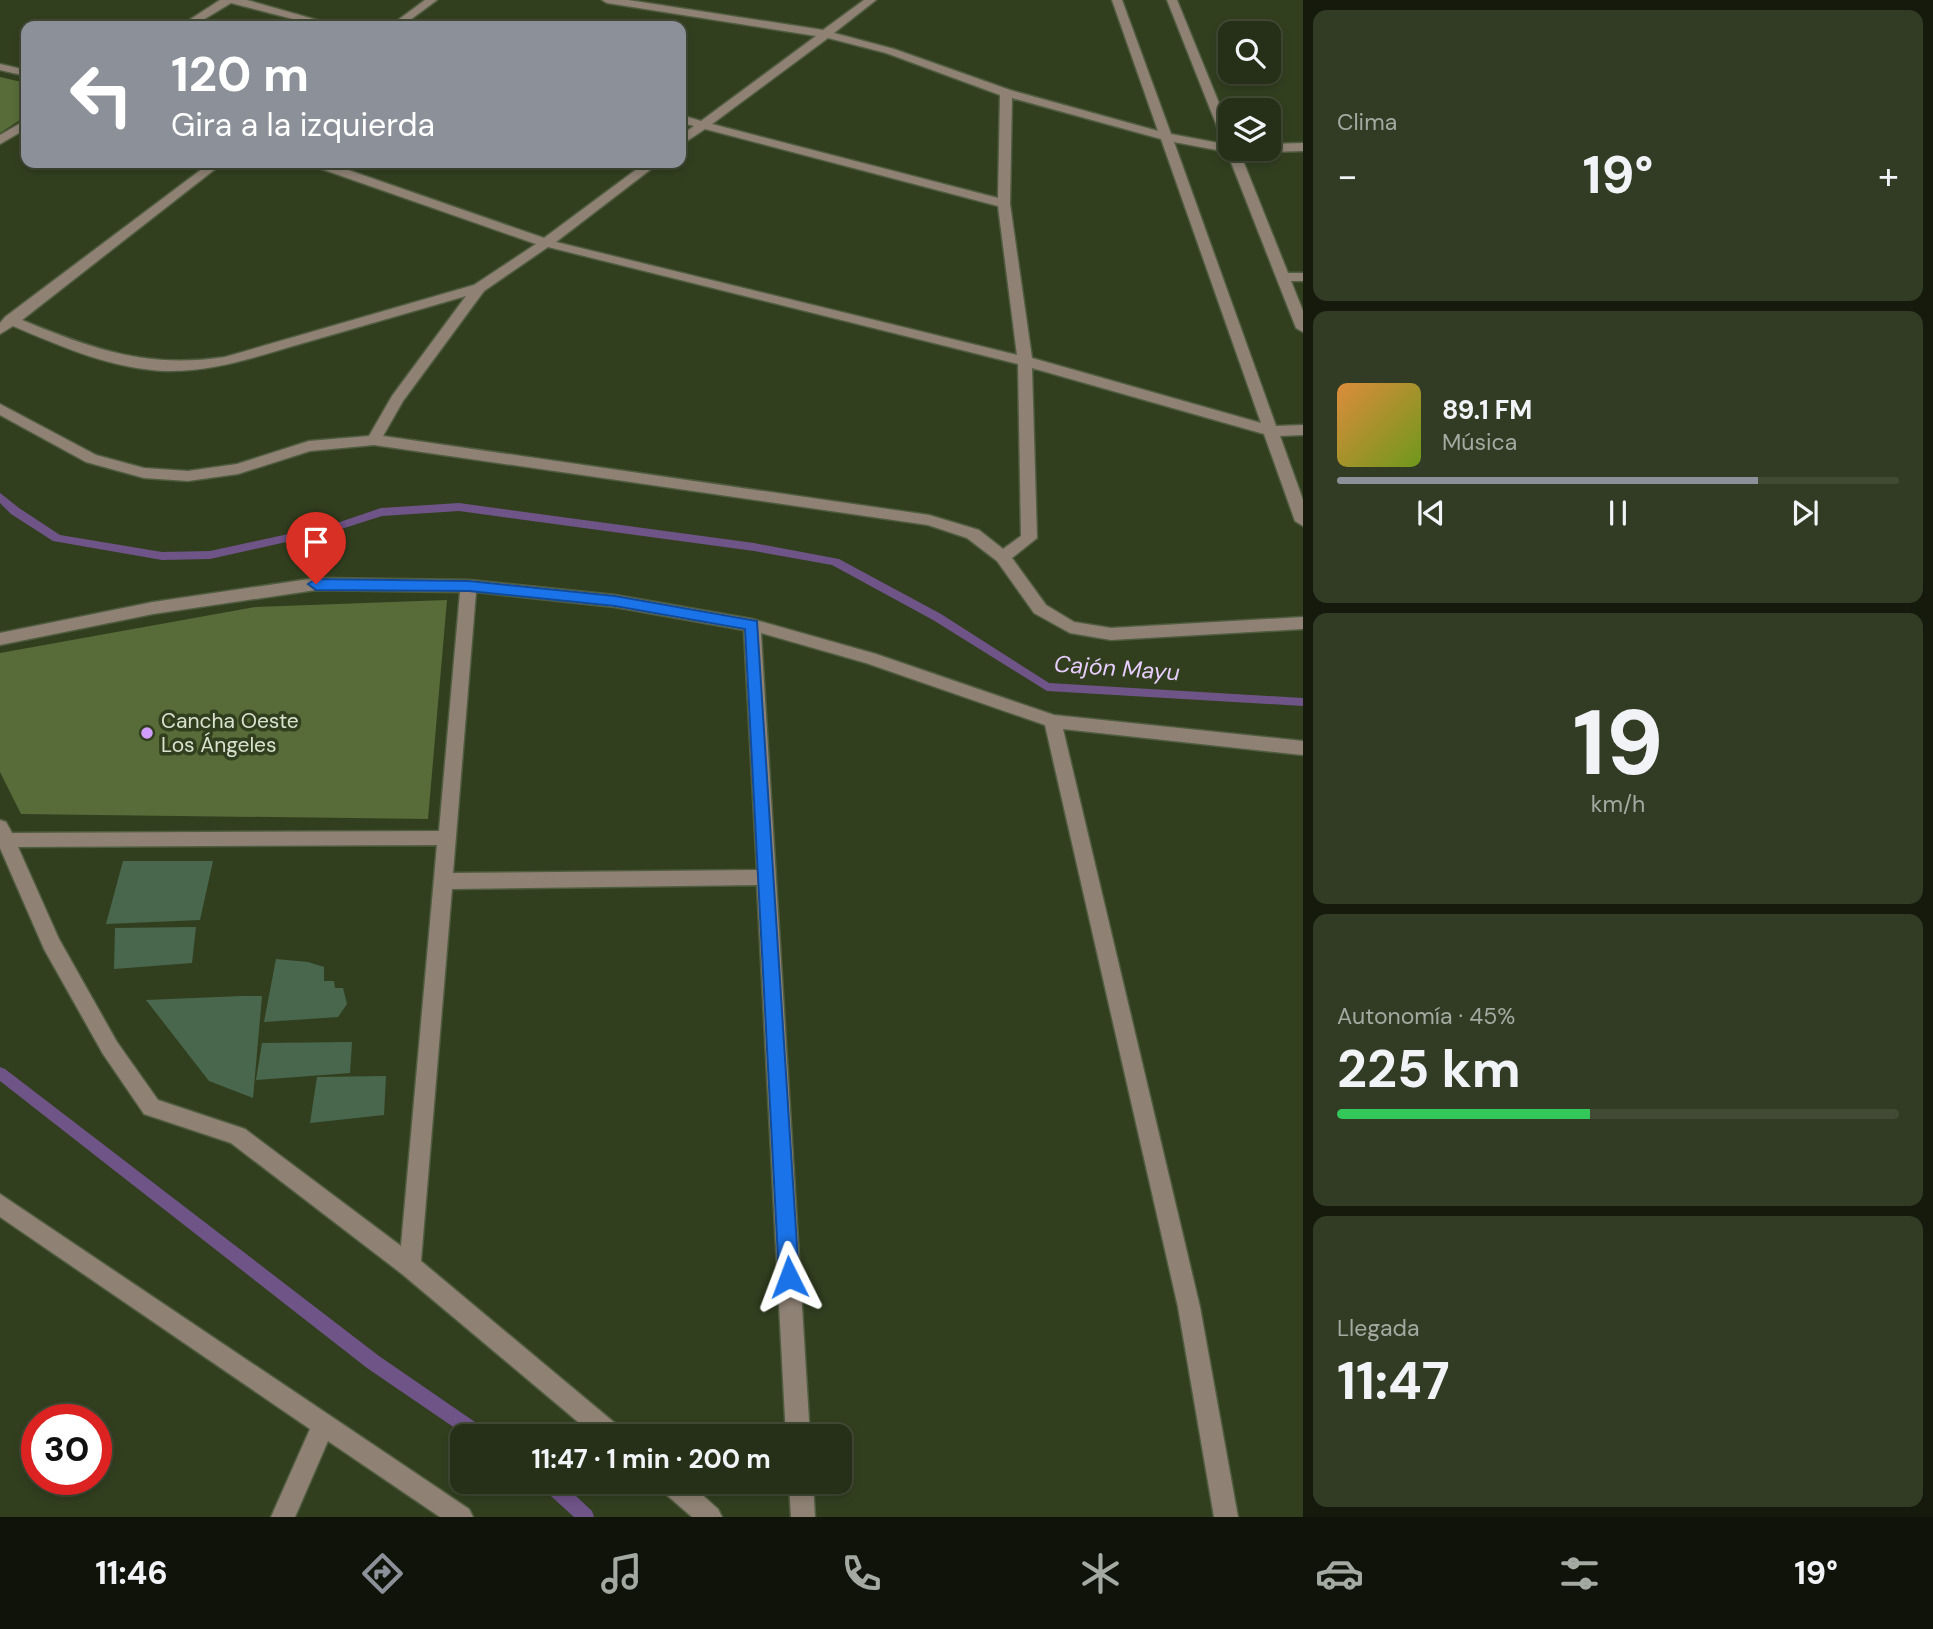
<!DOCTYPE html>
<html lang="es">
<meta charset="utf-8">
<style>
body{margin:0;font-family:"DM Sans",sans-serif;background:#323b24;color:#f1f3f6;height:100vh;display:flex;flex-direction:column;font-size:26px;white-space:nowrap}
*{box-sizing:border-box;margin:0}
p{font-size:23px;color:#a4a9a1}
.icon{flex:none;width:38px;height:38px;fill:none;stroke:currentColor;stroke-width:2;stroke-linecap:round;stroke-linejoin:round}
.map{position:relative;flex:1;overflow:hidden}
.side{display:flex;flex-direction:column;gap:10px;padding:10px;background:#151a0d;width:630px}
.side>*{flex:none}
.top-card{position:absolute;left:21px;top:21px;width:665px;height:147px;border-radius:14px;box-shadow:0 4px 10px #0003,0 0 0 2px #424a36;background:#8c9099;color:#fff;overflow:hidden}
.controls{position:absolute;left:1218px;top:21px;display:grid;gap:14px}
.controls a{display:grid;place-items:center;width:63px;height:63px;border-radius:14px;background:#262f17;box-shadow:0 4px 10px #0003,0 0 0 2px #424a36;font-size:35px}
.speed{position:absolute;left:21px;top:1404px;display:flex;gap:14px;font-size:35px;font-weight:700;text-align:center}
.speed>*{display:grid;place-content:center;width:91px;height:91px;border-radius:50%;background:#262f17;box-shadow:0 4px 10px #0003,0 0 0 2px #424a36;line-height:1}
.speed .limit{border:10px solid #d22;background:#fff;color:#111}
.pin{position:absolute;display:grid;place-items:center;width:60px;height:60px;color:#fff;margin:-72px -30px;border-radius:50% 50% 50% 0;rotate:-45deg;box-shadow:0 0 7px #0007}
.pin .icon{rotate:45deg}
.me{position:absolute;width:77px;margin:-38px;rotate:357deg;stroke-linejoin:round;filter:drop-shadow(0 0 5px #0008)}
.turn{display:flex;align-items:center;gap:24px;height:147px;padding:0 35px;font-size:32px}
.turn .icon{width:91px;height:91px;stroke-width:2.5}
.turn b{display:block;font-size:49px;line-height:60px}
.big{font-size:52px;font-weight:700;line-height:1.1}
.side .widget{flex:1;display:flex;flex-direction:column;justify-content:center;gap:10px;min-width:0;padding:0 24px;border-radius:14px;background:#323b24}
.side .dial{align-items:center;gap:0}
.dial b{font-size:91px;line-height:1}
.song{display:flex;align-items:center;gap:21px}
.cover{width:84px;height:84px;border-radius:10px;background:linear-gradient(135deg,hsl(30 70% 55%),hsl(80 70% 35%))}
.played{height:7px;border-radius:4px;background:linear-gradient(90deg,#8c9099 75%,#424a36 75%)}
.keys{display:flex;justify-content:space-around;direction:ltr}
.heat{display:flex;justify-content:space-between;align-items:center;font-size:38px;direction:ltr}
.charge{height:10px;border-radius:5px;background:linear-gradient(90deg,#34c759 45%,#424a36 0)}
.trip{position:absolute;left:450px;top:1424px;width:402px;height:70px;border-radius:14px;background:#262f17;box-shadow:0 4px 10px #0003,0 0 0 2px #424a36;font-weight:700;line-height:70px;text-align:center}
.dock{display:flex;height:112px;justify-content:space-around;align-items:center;background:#0f1309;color:#a4a9a1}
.dock .icon{width:49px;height:49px}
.dock .on{color:#8c9099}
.dock b{font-size:32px;color:#f1f3f6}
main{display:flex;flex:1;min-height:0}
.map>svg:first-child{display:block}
.green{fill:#576c39}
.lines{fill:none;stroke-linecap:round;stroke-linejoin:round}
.stream{fill:#6f5488;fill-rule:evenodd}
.building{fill:#49674d}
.minor-casing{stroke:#505c3f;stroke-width:3}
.minor{fill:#8f8275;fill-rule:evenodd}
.route{fill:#1a73e8;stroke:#114b97;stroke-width:2}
.poi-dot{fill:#d19dfe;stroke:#323f1f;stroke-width:2.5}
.labels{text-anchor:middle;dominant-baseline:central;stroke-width:7;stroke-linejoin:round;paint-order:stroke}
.poi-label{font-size:21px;fill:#d9e2cf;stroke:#323f1f;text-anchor:start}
.water-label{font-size:23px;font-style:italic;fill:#e7cefe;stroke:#323f1f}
</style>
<main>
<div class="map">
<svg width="1303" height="1517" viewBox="0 0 1303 1517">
<rect width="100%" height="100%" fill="#323f1f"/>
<!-- green -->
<path class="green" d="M 0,77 L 26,83 L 26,116 L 0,133 Z
M 447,600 L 428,819 L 21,814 L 0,772 L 0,653 L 255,607 Z"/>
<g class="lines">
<!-- stream -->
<path class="stream" d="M 0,493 L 19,508 L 60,535 L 162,552 L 210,551 L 334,524 L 381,508 L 459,503 L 754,543 L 839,559 L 941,614 L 1049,683 L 1303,698 L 1303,706 L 1047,691 L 933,620 L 832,565 L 754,551 L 459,511 L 382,516 L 335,531 L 210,559 L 162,560 L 53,541 L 11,514 L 0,503 Z
M 0,1067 L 5,1069 L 379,1356 L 488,1431 L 490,1437 L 468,1437 L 367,1368 L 0,1081 Z
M 540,1482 L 561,1482 L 592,1511 L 594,1517 L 574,1517 L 542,1488 Z"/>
</g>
<!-- building -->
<path class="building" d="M 123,861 L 213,861 L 200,920 L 106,924 Z
M 196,927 L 192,963 L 114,969 L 115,928 Z
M 276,959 L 308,962 L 324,967 L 324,981 L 334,981 L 335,988 L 343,988 L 347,1004 L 338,1017 L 264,1022 Z
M 242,996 L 262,996 L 253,1098 L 209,1081 L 146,1000 Z
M 352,1042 L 350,1073 L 256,1080 L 262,1043 Z
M 386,1076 L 384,1115 L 310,1123 L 317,1077 Z"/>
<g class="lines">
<defs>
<path id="minor" d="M 220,0 L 247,0 L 338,26 L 320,26 L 231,3 L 193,26 L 180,26 Z
M 425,0 L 437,0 L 402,26 L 390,26 Z
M 602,0 L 628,0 L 823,30 L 864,0 L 876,0 L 834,33 L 894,49 L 1010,90 L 1158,131 L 1112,0 L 1122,0 L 1171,134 L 1224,144 L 1167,0 L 1177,0 L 1230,130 L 1230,149 L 1257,149 L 1251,153 L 1240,153 L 1288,273 L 1303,273 L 1303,281 L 1291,281 L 1303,311 L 1303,332 L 1296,328 L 1227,152 L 1174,142 L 1276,426 L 1303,425 L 1303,435 L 1280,436 L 1303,500 L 1303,526 L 1295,521 L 1264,434 L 1032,368 L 1037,538 L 1012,558 L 1046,605 L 1074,622 L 1111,628 L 1303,617 L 1303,629 L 1111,640 L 1070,633 L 1034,613 L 997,561 L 967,538 L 928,525 L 374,445 L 310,451 L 238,474 L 188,481 L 144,478 L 86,462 L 0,415 L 0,404 L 96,455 L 144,468 L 188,471 L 237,464 L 309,441 L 369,436 L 392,396 L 466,296 C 413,311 360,327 307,342 C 261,355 215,372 166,371 C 113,369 62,347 13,326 L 0,334 L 0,323 L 5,317 L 210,163 L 223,163 L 22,320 C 92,349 148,369 225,357 L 474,285 L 536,244 L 313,166 L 311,163 L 328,163 L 544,238 L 645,163 L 659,163 L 556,242 L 1017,355 L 998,206 L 705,129 L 681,145 L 681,135 L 694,126 L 681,123 L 681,115 L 701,121 L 816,36 L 607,3 ZM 828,38 L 886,53 L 1000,95 L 998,198 L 712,124 ZM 1012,98 L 1161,139 L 1261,423 L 1032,358 L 1010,204 ZM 548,247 L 1018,364 L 1021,536 L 1003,549 L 979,530 L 929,515 L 383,436 L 403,401 L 484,291 Z
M 0,64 L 26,70 L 26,76 L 0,70 Z
M 26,120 L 26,129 L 0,144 L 0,135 Z
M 1303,143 L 1303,151 L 1269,152 L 1263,149 L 1269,149 L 1269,144 Z
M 316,578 L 469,580 L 615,595 L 752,619 L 876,654 L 1054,715 L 1303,741 L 1303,755 L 1063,729 L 1200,1307 L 1238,1517 L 1214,1517 L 1178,1307 L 1045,725 L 866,663 L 761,633 L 810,1437 L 786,1437 L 757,885 L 452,889 L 421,1261 L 622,1429 L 626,1437 L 596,1437 L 402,1274 L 231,1143 L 144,1114 L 103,1054 L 44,949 L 0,848 L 0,820 L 6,822 L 12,833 L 439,831 L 460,592 L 316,590 L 153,614 L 0,645 L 0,633 L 153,602 ZM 476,592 L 615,607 L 744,630 L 757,870 L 453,873 ZM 437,845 L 401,1246 L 245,1129 L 158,1100 L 117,1042 L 59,939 L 18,847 Z
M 0,1194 L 469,1509 L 473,1517 L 440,1517 L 328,1441 L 295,1517 L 271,1517 L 310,1429 L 0,1217 Z
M 657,1482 L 688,1482 L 718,1509 L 722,1517 L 692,1517 L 661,1490 Z
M 789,1482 L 813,1482 L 815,1517 L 791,1517 Z"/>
</defs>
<!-- minor casing -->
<use href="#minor" class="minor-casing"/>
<!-- minor -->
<use href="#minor" class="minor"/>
</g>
<!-- route -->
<path class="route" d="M 316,579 L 469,581 L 615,596 L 757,621 L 799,1277 L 796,1284 L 789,1287 L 782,1284 L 779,1277 L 745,629 L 615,606 L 469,591 L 316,590 L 308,584 Z"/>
<!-- markers -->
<circle class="poi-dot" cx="147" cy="733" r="7"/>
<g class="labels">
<!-- poi labels -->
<g class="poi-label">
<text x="161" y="721">Cancha Oeste<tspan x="161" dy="24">Los Ángeles</tspan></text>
</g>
<!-- water labels -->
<g class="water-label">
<text transform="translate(1117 668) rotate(4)">Cajón Mayu</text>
</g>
</g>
</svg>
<div class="controls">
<a><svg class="icon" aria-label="search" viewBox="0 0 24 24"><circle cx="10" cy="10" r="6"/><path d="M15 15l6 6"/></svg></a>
<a><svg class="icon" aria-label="layers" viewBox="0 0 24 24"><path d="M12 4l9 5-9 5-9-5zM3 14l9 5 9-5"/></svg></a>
</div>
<div class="speed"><div class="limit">30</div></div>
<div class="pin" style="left:316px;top:584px;background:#d93025"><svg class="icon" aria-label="arrive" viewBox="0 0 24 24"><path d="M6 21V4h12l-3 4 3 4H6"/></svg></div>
<svg class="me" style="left:789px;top:1277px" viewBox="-20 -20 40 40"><path d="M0-17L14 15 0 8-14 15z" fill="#1a73e8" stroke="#fff" stroke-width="4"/></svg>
<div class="trip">11:47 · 1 min · 200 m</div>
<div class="top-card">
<div class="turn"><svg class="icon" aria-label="left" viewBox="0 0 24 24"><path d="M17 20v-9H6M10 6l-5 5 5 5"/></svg><div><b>120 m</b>Gira a la izquierda</div></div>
</div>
</div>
<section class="side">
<div class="widget"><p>Clima</p>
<div class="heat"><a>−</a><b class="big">19°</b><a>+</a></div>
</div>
<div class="widget">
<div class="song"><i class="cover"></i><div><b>89.1 FM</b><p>Música</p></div></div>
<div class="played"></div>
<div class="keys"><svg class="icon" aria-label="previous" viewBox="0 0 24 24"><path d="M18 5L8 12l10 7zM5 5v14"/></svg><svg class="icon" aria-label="pause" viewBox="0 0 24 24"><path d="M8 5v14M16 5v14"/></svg><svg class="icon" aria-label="next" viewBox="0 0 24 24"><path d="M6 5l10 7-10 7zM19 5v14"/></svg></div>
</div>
<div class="widget dial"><b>19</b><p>km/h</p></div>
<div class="widget"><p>Autonomía · 45%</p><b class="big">225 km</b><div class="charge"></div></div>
<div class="widget"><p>Llegada</p><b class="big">11:47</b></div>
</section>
</main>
<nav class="dock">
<b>11:46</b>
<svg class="icon on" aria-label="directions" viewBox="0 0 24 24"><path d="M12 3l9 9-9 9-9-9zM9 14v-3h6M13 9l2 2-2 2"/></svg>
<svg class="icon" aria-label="music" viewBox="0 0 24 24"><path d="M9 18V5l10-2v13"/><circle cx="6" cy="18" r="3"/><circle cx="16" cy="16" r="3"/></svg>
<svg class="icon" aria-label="phone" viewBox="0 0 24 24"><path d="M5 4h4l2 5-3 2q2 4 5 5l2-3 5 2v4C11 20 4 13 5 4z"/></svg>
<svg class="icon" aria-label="climate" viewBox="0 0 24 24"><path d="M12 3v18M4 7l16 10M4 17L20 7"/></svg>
<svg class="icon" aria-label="car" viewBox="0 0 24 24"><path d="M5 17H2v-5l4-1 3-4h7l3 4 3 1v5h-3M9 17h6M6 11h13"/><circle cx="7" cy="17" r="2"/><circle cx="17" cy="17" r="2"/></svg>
<svg class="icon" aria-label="filters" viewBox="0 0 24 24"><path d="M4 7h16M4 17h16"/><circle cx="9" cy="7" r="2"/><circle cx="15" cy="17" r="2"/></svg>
<b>19°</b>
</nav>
